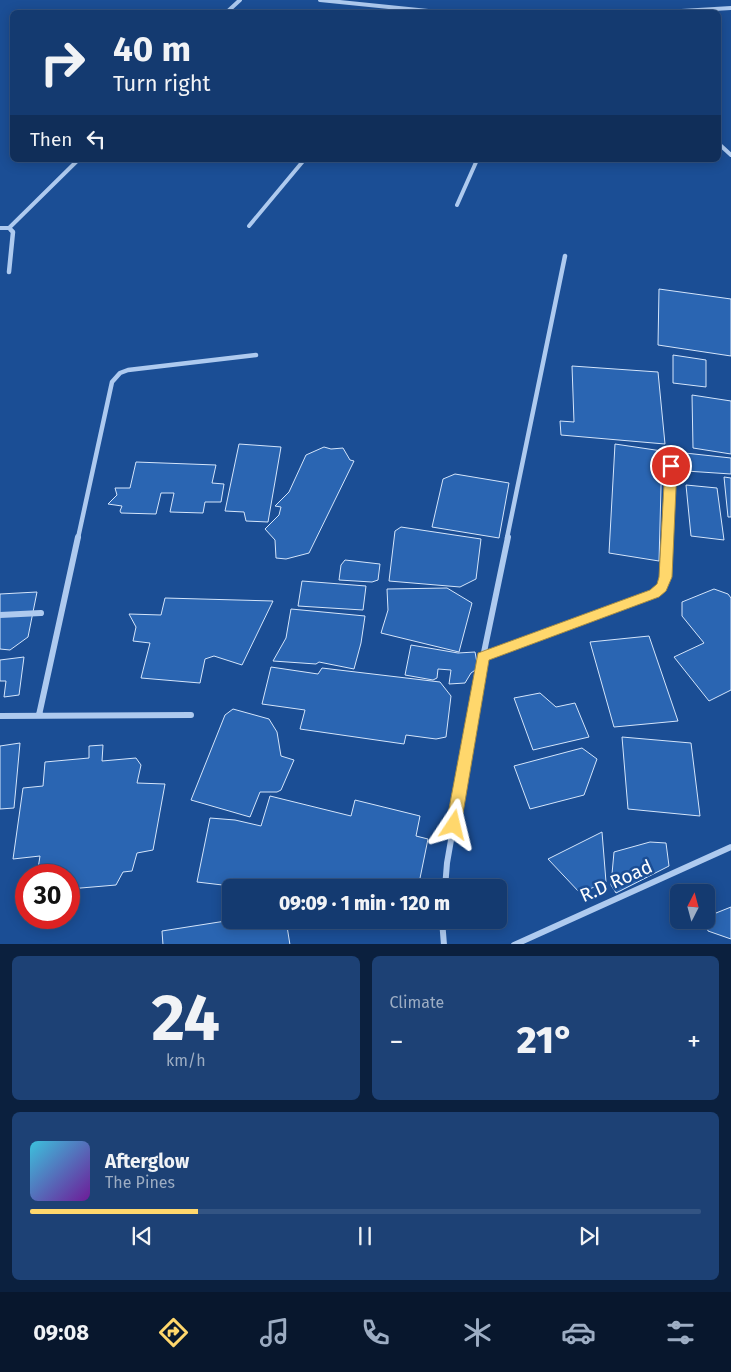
<!DOCTYPE html>
<meta charset="utf-8">
<style>
body{margin:0;font-family:"Fira Sans",sans-serif;background:#1d4175;color:#f1f3f6;height:100vh;display:flex;flex-direction:column;font-size:19px;white-space:nowrap}
*{box-sizing:border-box;margin:0}
p{font-size:16px;color:#9dadc3}
.icon{flex:none;width:28px;height:28px;fill:none;stroke:currentColor;stroke-width:2;stroke-linecap:round;stroke-linejoin:round}
.map{position:relative;height:944px;overflow:hidden}
.sheet{display:flex;flex-direction:column;gap:12px;padding:12px;background:#0b203e;flex:1}
.sheet>*{flex:none}
.top-card{position:absolute;left:10px;top:10px;width:711px;height:152px;border-radius:8px;box-shadow:0 2px 12px #0003,0 0 0 1px #335483;background:#143a70;color:#f1f3f6;overflow:hidden}
.needle{width:32px;rotate:6deg}
.fabs{position:absolute;left:670px;top:884px;display:grid;gap:10px}
.fabs a{display:grid;place-items:center;width:45px;height:45px;border-radius:8px;background:#143a70;box-shadow:0 2px 12px #0003,0 0 0 1px #335483;font-size:25px}
.speed{position:absolute;left:15px;top:864px;display:flex;gap:10px;font-size:25px;font-weight:700;text-align:center}
.speed>*{display:grid;place-content:center;width:65px;height:65px;border-radius:50%;background:#143a70;box-shadow:0 2px 12px #0003,0 0 0 1px #335483;line-height:1}
.speed .limit{border:8px solid #d22;background:#fff;color:#111}
.pin{position:absolute;display:grid;place-items:center;width:42px;height:42px;color:#fff;margin:-21px;border:2px solid #fff;border-radius:50%;box-shadow:0 1px 5px #0007}
.me{position:absolute;width:55px;margin:-28px;rotate:10deg;stroke-linejoin:round;filter:drop-shadow(0 0 4px #0008)}
.turn{display:flex;align-items:center;gap:18px;height:105px;padding:0 20px;font-size:22px}
.turn .icon{width:65px;height:65px;stroke-width:2.5}
.turn b{display:block;font-size:35px;line-height:42px}
.then{display:flex;align-items:center;height:48px;padding:0 20px;background:#0003;gap:10px;font-size:19px}
.big{font-size:38px;font-weight:800;line-height:1.1}
.sheet .widget{flex:1;display:flex;flex-direction:column;justify-content:center;gap:8px;min-width:0;padding:0 18px;border-radius:8px;background:#1d4175}
.sheet .dial{align-items:center;gap:0}
.dial b{font-size:65px;line-height:1}
.song{display:flex;align-items:center;gap:15px}
.cover{width:60px;height:60px;border-radius:8px;background:linear-gradient(135deg,hsl(190 70% 55%),hsl(280 70% 35%))}
.played{height:5px;border-radius:2px;background:linear-gradient(90deg,#ffd76c 25%,#335483 25%)}
.keys{display:flex;justify-content:space-around;direction:ltr}
.heat{display:flex;justify-content:space-between;align-items:center;font-size:28px;direction:ltr}
.sheet .tiles{flex:1;display:grid;gap:12px;grid-template-columns:1fr 1fr}
.widget:last-child{grid-column:span 2}
.trip{position:absolute;left:222px;top:879px;width:285px;height:50px;border-radius:8px;background:#143a70;box-shadow:0 2px 12px #0003,0 0 0 1px #335483;font-weight:800;line-height:50px;text-align:center}
.tab-bar{display:flex;height:80px;justify-content:space-around;align-items:center;background:#08172d;color:#9dadc3}
.tab-bar .icon{width:35px;height:35px}
.tab-bar .active{color:#ffd76c}
.tab-bar b{font-size:22px;color:#f1f3f6}
.map>svg:first-child{display:block}
.building{fill:#2a65b2;stroke:#d4e5fb}
.lines{fill:none;stroke-linecap:round;stroke-linejoin:round}
.street-far2{stroke:#aecaef;stroke-width:4}
.street-far1{stroke:#aecaef;stroke-width:4.5}
.street{stroke:#aecaef;stroke-width:6}
.route{fill:#ffd76c;stroke:#a68c46}
.labels{text-anchor:middle;dominant-baseline:central;stroke-width:5;stroke-linejoin:round;paint-order:stroke}
.near-street-label{font-size:19px;fill:#fff;stroke:#1b4e95}
</style>
<div class="map">
<svg width="731" height="945" viewBox="0 0 731 945">
<rect width="100%" height="100%" fill="#1b4e95"/>
<!-- building -->
<path class="building" d="M 659,289 L 731,299 L 731,356 L 658,345 Z
M 673,355 L 706,360 L 706,387 L 673,383 Z
M 572,366 L 658,372 L 665,444 L 561,435 L 560,421 L 574,422 Z
M 692,395 L 731,401 L 731,454 L 693,448 Z
M 239,444 L 281,447 L 268,522 L 246,521 L 244,512 L 225,511 Z
M 615,444 L 662,451 L 659,561 L 609,553 Z
M 324,447 L 331,449 L 343,448 L 350,460 L 354,461 L 309,553 L 286,559 L 276,558 L 275,540 L 265,529 L 279,515 L 281,507 L 275,506 L 289,492 L 306,455 Z
M 685,453 L 731,458 L 731,474 L 686,471 Z
M 136,462 L 216,465 L 212,483 L 224,484 L 221,502 L 205,502 L 203,513 L 170,512 L 174,493 L 161,493 L 156,514 L 121,513 L 120,511 L 122,506 L 108,504 L 117,495 L 115,488 L 130,488 Z
M 455,474 L 509,483 L 499,538 L 432,527 L 443,479 Z
M 724,477 L 731,478 L 731,517 L 728,517 Z
M 686,485 L 717,488 L 724,540 L 691,536 Z
M 401,527 L 481,539 L 476,579 L 460,587 L 389,581 L 395,531 Z
M 345,560 L 380,564 L 378,580 L 372,582 L 339,580 L 341,565 Z
M 302,581 L 366,586 L 363,610 L 298,606 Z
M 447,588 L 472,603 L 459,652 L 381,633 L 388,610 L 387,589 Z
M 714,589 L 728,594 L 731,598 L 731,690 L 709,701 L 674,657 L 704,643 L 682,616 L 682,602 Z
M 37,592 L 28,637 L 10,650 L 0,649 L 0,594 Z
M 165,598 L 273,601 L 242,665 L 214,656 L 205,659 L 200,683 L 141,678 L 150,643 L 133,641 L 136,627 L 129,614 L 161,615 Z
M 291,609 L 365,616 L 361,643 L 354,669 L 319,662 L 316,664 L 273,661 L 286,638 Z
M 649,636 L 678,721 L 614,727 L 590,642 Z
M 411,645 L 458,653 L 475,652 L 478,668 L 471,673 L 465,683 L 449,684 L 451,670 L 438,669 L 437,678 L 433,680 L 405,675 Z
M 24,657 L 19,695 L 4,697 L 6,681 L 0,681 L 0,660 Z
M 271,667 L 318,674 L 322,668 L 440,682 L 451,696 L 446,737 L 436,739 L 406,735 L 404,744 L 300,729 L 305,710 L 262,704 Z
M 540,693 L 556,707 L 575,703 L 589,737 L 533,750 L 514,698 Z
M 233,709 L 269,719 L 277,732 L 281,756 L 294,760 L 281,790 L 277,792 L 260,792 L 250,817 L 191,800 L 225,715 Z
M 622,737 L 691,743 L 700,816 L 628,809 Z
M 20,743 L 14,808 L 0,809 L 0,746 Z
M 103,745 L 102,761 L 136,758 L 141,765 L 137,783 L 165,784 L 153,850 L 137,853 L 132,871 L 123,872 L 116,885 L 69,889 L 69,875 L 37,875 L 40,856 L 13,859 L 23,788 L 43,786 L 45,762 L 89,758 L 89,746 Z
M 582,748 L 597,759 L 584,795 L 530,809 L 514,766 Z
M 270,796 L 351,816 L 355,800 L 420,816 L 416,836 L 428,839 L 418,888 L 248,888 L 197,882 L 210,818 L 235,820 L 261,826 Z
M 602,832 L 606,882 L 580,893 L 548,859 Z
M 650,842 L 666,843 L 669,866 L 616,893 L 611,885 L 614,852 Z
M 731,907 L 731,939 L 708,931 L 705,920 L 706,917 Z
M 232,920 L 286,920 L 290,945 L 163,945 L 162,931 Z"/>
<g class="lines">
<!-- street-far2 -->
<path class="street-far2" d="M 320,0 L 438,12
M 227,12 L 240,0
M 665,12 L 731,8
M 719,144 L 731,155
M 457,205 L 477,160
M 249,226 L 304,160
M 0,228 L 9,228 L 78,160
M 9,228 L 13,232"/>
<!-- street-far1 -->
<path class="street-far1" d="M 9,272 L 13,232 L 11,230
M 78,538 L 112,382 L 120,373 L 128,370 L 256,355
M 507,538 L 565,256
M 668,538 L 671,466"/>
<!-- street -->
<path class="street" d="M 0,615 L 41,613
M 483,657 L 654,594 C 670,580 667,558 668,537
M 39,715 L 78,537
M 0,716 L 191,715
M 445,888 L 447,863 L 483,657 L 508,537
M 442,920 L 444,945
M 514,945 L 731,847"/>
</g>
<!-- route -->
<path class="route" d="M 671,462 L 677,466 L 672,577 L 666,591 L 659,597 L 489,660 L 461,825 L 459,830 L 454,832 L 448,830 L 446,825 L 478,653 L 650,590 L 657,584 L 659,577 L 665,466 Z"/>
<g class="labels">
<!-- near-street labels -->
<g class="near-street-label">
<text transform="translate(616 881) rotate(-24)">R.D Road</text>
</g>
</g>
</svg>
<div class="fabs">
<a><svg class="needle" viewBox="-14 -14 28 28"><path d="M0-13l5 13h-10z" fill="#e53935"/><path d="M0 13l5-13h-10z" fill="#9dadc3"/></svg></a>
</div>
<div class="speed"><div class="limit">30</div></div>
<div class="pin" style="left:671px;top:466px;background:#d93025"><svg class="icon" aria-label="arrive" viewBox="0 0 24 24"><path d="M6 21V4h12l-3 4 3 4H6"/></svg></div>
<svg class="me" style="left:454px;top:825px" viewBox="-20 -20 40 40"><path d="M0-17L14 15 0 8-14 15z" fill="#ffd76c" stroke="#fff" stroke-width="4"/></svg>
<div class="trip">09:09 · 1 min · 120 m</div>
<div class="top-card">
<div class="turn"><svg class="icon" aria-label="right" viewBox="0 0 24 24"><path d="M7 20v-9h11M14 6l5 5-5 5"/></svg><div><b>40 m</b>Turn right</div></div>
<div class="then">Then<svg class="icon" aria-label="left" viewBox="0 0 24 24"><path d="M17 20v-9H6M10 6l-5 5 5 5"/></svg></div>
</div>
</div>
<section class="sheet">
<div class="tiles">
<div class="widget dial"><b>24</b><p>km/h</p></div>
<div class="widget"><p>Climate</p>
<div class="heat"><a>−</a><b class="big">21°</b><a>+</a></div>
</div>
<div class="widget">
<div class="song"><i class="cover"></i><div><b>Afterglow</b><p>The Pines</p></div></div>
<div class="played"></div>
<div class="keys"><svg class="icon" aria-label="previous" viewBox="0 0 24 24"><path d="M18 5L8 12l10 7zM5 5v14"/></svg><svg class="icon" aria-label="pause" viewBox="0 0 24 24"><path d="M8 5v14M16 5v14"/></svg><svg class="icon" aria-label="next" viewBox="0 0 24 24"><path d="M6 5l10 7-10 7zM19 5v14"/></svg></div>
</div>
</div>
</section>
<nav class="tab-bar">
<b>09:08</b>
<svg class="icon active" aria-label="directions" viewBox="0 0 24 24"><path d="M12 3l9 9-9 9-9-9zM9 14v-3h6M13 9l2 2-2 2"/></svg>
<svg class="icon" aria-label="music" viewBox="0 0 24 24"><path d="M9 18V5l10-2v13"/><circle cx="6" cy="18" r="3"/><circle cx="16" cy="16" r="3"/></svg>
<svg class="icon" aria-label="phone" viewBox="0 0 24 24"><path d="M5 4h4l2 5-3 2q2 4 5 5l2-3 5 2v4C11 20 4 13 5 4z"/></svg>
<svg class="icon" aria-label="climate" viewBox="0 0 24 24"><path d="M12 3v18M4 7l16 10M4 17L20 7"/></svg>
<svg class="icon" aria-label="car" viewBox="0 0 24 24"><path d="M5 17H2v-5l4-1 3-4h7l3 4 3 1v5h-3M9 17h6M6 11h13"/><circle cx="7" cy="17" r="2"/><circle cx="17" cy="17" r="2"/></svg>
<svg class="icon" aria-label="filters" viewBox="0 0 24 24"><path d="M4 7h16M4 17h16"/><circle cx="9" cy="7" r="2"/><circle cx="15" cy="17" r="2"/></svg>
</nav>
